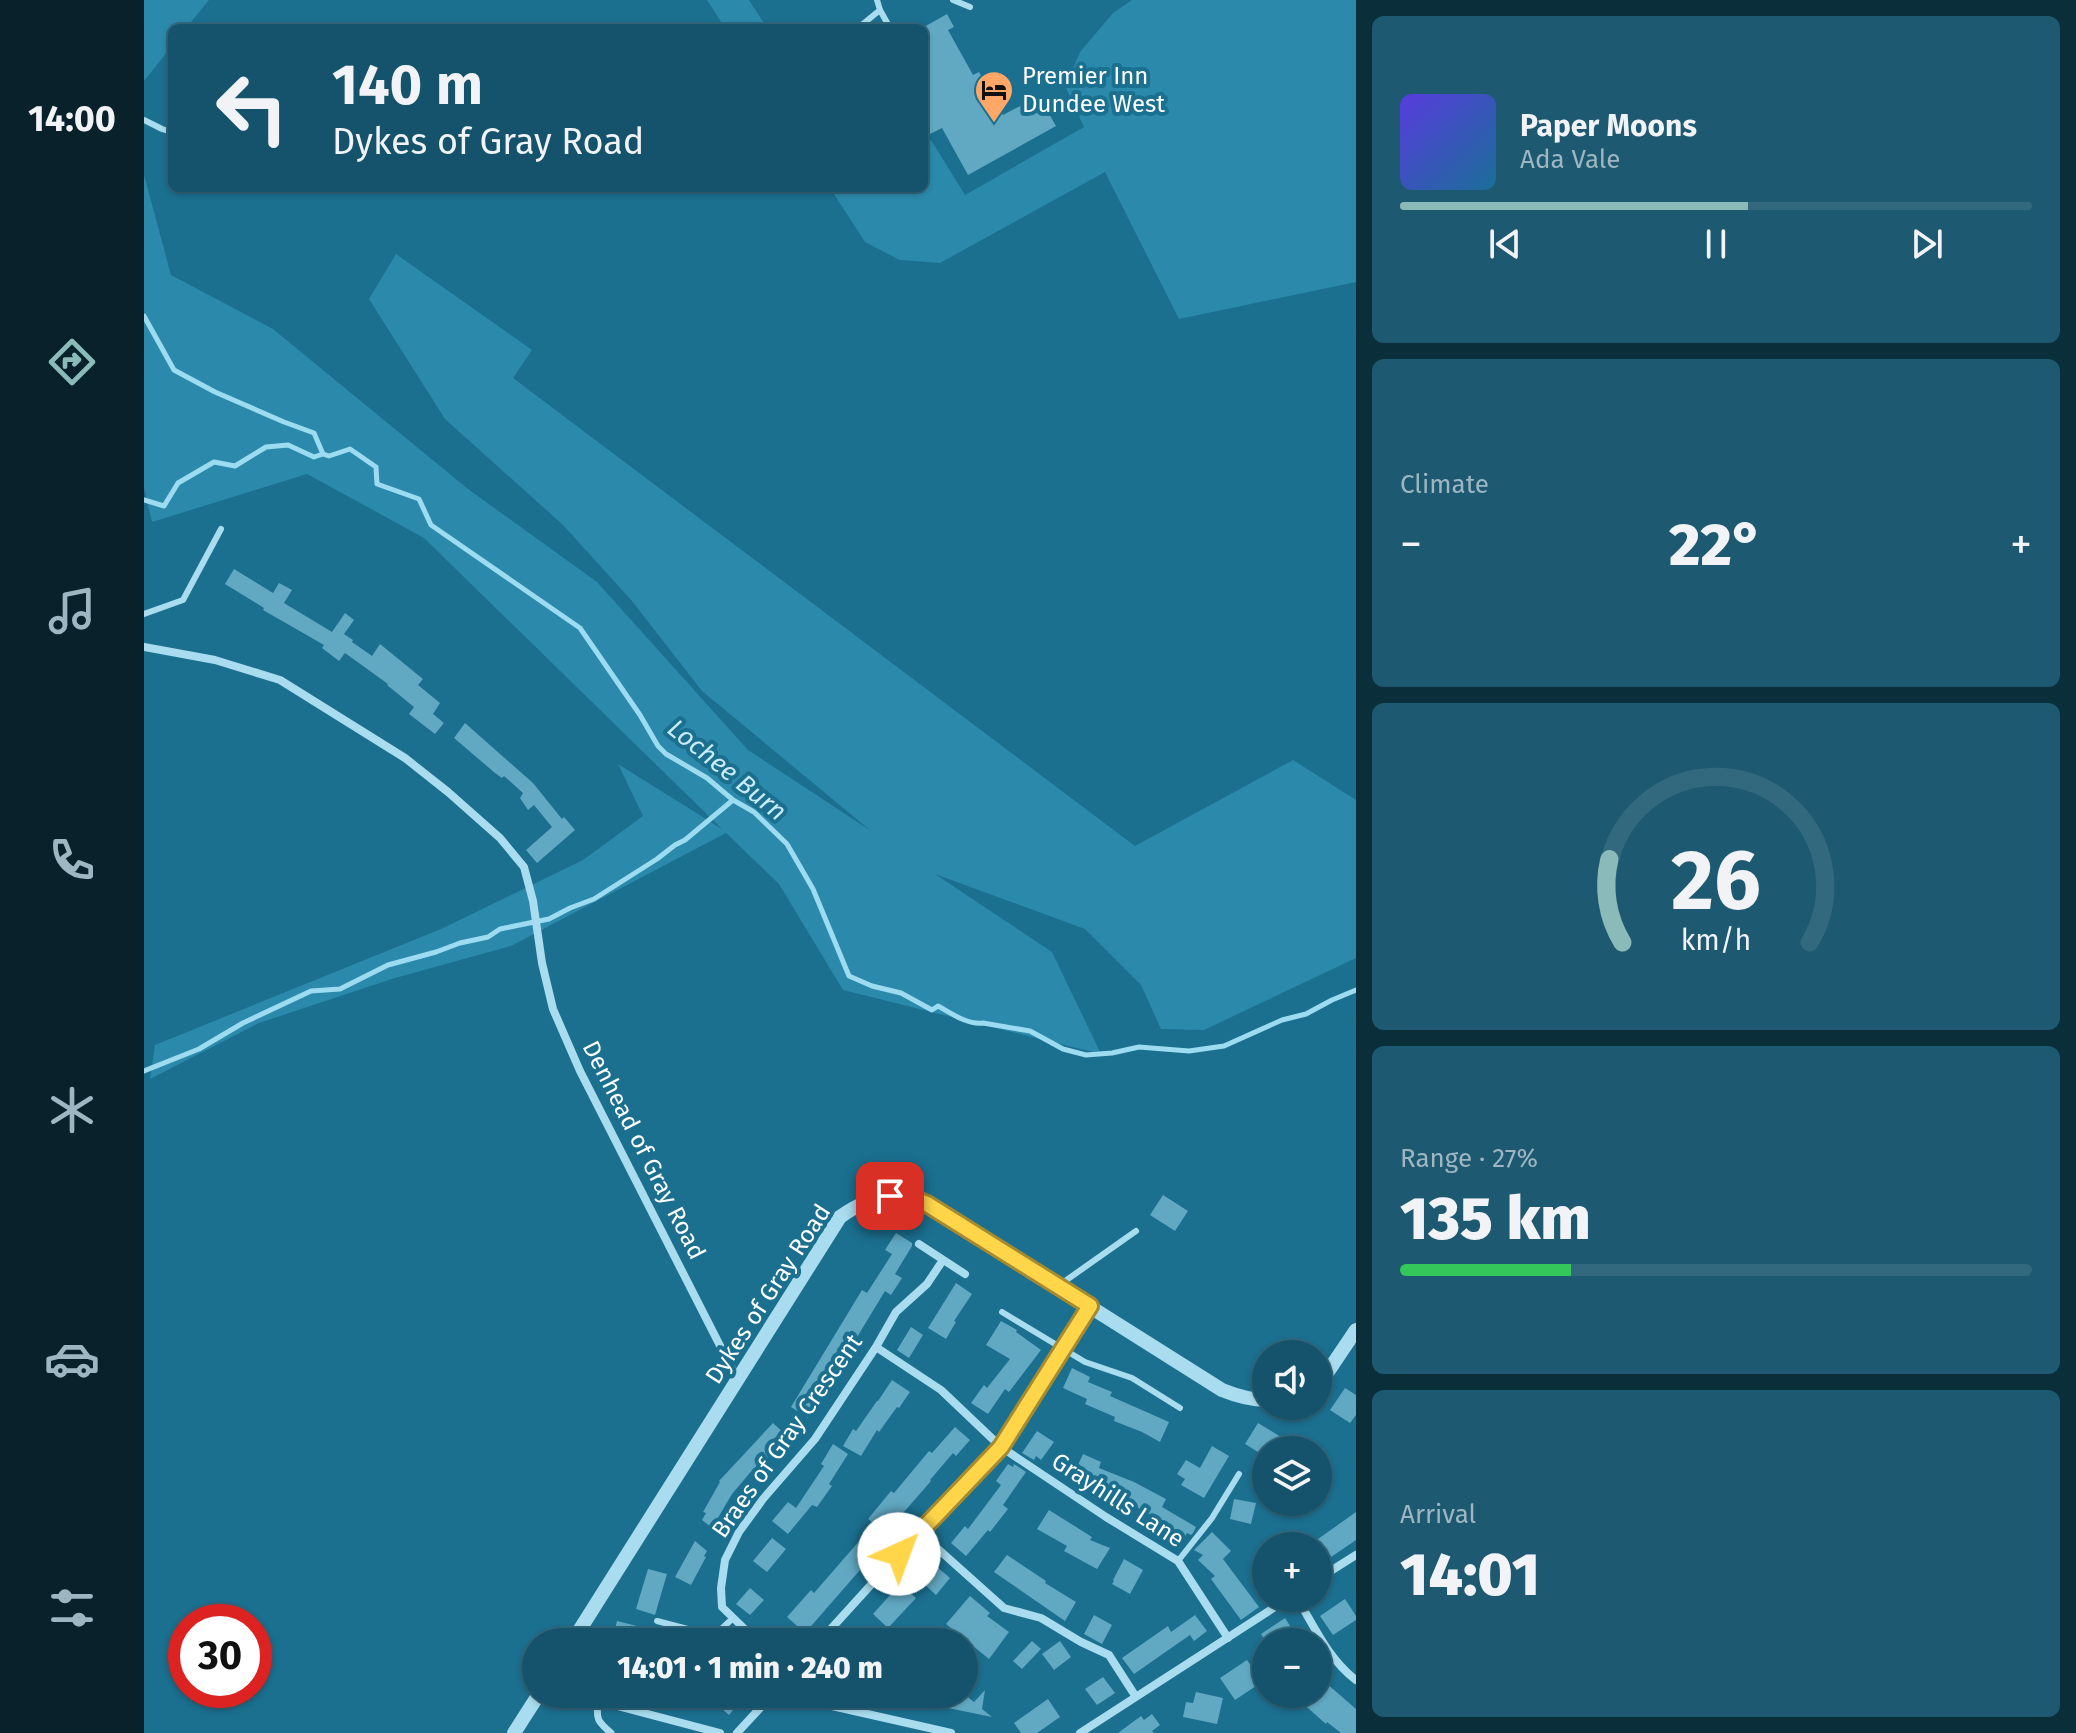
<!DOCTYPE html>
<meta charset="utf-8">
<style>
body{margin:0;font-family:"Fira Sans",sans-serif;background:#1d5971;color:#f1f3f6;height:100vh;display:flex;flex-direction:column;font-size:30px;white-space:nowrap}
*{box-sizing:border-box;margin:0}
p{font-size:26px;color:#9db6c1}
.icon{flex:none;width:44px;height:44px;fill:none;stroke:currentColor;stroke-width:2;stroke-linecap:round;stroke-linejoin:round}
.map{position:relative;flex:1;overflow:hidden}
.drawer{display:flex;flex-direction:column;gap:16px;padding:16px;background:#0b2e3b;width:720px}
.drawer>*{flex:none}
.banner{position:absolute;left:24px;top:24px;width:760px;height:168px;border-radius:12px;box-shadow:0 2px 6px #0004,0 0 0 2px #33697e;background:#14536b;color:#f1f3f6;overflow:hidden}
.fabs{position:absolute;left:1108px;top:1340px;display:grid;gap:16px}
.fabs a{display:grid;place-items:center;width:80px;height:80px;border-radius:50%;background:#14536b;box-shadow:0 2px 6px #0004,0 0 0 2px #33697e;font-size:40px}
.speed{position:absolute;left:24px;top:1604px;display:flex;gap:16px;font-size:40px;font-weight:700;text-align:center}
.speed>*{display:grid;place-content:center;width:104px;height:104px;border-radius:50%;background:#14536b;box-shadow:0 2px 6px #0004,0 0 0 2px #33697e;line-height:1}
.speed .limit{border:12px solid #d22;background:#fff;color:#111}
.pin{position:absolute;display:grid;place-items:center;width:68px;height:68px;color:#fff;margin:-34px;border-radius:16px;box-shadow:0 4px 12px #0006}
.me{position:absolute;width:88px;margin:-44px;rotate:43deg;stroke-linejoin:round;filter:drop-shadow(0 0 6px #0008)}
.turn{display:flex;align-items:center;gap:28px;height:168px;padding:0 32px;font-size:36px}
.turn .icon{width:104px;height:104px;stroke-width:2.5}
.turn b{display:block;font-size:56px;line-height:68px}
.big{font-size:60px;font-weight:800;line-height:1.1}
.drawer .card{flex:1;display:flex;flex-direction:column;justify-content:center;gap:12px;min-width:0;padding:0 28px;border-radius:12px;background:#1d5971}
.drawer .dial{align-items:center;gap:0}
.dial svg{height:208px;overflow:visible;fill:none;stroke:#33697e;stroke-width:7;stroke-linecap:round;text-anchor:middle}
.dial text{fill:#f1f3f6;stroke:none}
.song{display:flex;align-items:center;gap:24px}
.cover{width:96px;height:96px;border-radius:12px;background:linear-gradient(135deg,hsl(250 70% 55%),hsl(200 70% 35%))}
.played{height:8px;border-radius:4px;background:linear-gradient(90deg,#8bbbb9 55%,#33697e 55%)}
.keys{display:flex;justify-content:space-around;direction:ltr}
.heat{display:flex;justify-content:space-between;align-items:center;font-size:44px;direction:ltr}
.charge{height:12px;border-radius:6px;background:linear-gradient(90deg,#34c759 27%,#33697e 0)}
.trip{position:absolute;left:378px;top:1628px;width:456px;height:80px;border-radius:40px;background:#14536b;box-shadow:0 2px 6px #0004,0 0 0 2px #33697e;font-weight:800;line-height:80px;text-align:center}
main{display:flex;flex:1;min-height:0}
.dock{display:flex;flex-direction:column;width:144px;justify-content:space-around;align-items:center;background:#08212b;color:#9db6c1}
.dock .icon{width:56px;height:56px}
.dock .active{color:#8bbbb9}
.dock b{font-size:36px;color:#f1f3f6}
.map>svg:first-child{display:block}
.green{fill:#2b89ab}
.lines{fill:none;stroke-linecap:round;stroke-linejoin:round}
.stream{stroke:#9cdbf0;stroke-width:5}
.building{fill:#61a8c2}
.service{stroke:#a9dcee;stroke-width:6}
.pedestrian{stroke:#a9dcee;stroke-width:7}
.minor{stroke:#a9dcee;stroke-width:8}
.tertiary{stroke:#a9dcee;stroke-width:14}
.route-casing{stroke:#a68a30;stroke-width:20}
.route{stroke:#ffd54a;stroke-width:14}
.labels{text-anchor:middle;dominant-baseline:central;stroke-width:8;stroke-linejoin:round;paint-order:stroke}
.poi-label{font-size:24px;fill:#fff;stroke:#1b6f8f;text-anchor:start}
.street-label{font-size:24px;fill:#fff;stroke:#1b6f8f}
.water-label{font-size:26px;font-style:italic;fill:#c8ecf8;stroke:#1b6f8f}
</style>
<main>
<nav class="dock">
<b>14:00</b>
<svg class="icon active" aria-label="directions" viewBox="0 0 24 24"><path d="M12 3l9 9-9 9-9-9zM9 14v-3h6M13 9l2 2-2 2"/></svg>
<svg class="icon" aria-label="music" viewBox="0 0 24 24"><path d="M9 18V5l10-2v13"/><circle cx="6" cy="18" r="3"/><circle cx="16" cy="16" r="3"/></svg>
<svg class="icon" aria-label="phone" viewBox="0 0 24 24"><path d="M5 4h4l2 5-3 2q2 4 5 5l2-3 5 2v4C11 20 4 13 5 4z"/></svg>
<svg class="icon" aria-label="climate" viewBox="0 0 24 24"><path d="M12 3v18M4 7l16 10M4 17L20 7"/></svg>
<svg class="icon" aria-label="car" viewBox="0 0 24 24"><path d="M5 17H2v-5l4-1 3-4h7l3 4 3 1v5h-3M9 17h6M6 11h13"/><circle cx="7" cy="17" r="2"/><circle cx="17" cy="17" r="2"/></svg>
<svg class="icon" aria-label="filters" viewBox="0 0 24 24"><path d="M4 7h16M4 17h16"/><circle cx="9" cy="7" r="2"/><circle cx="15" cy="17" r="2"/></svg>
</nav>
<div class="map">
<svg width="1212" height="1733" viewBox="0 0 1212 1733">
<rect width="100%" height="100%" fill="#1b6f8f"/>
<!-- green -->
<path class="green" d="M 0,0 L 65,0 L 42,28 L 28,28 L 28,46 L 0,81 Z
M 563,0 L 605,0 L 623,28 L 581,28 Z
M 988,0 L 1212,0 L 1212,282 L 1035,319 L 961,172 L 796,263 L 756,260 L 721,242 L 686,188 L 780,188 L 780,144 L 787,140 L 821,195 L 940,127 L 921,86 L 936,52 L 969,13 Z
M 0,175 L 27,275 L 129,329 L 324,489 L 453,582 L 604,750 L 727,831 L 558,691 L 488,601 L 419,525 L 301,419 L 225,299 L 252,254 L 388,350 L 369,378 L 991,846 L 1149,760 L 1212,800 L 1212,958 L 1060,1030 L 1017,1029 L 997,985 L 941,929 L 791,874 L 908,952 L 957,1054 L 699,990 L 635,884 L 582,833 L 367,946 L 251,978 L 115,1023 L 6,1079 L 11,1045 L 297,929 L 439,860 L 499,816 L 474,764 L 578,829 L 280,538 L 163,474 L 8,522 L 0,488 Z"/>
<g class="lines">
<!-- stream -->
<path class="stream" d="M 0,316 L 30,370 L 71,392 L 140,422 L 170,433 L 179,454
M 0,500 L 20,506 L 34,483 L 70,462 L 91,466 L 122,447 L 144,445 L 170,457 L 179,454 L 185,456 L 206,449 L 232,467 L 233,484 L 275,499 L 287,525 L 436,628 L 496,715 L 514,746 L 522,754 L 563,778 L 589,800 L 610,812 L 643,844 L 669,889 L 705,976 L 728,986 L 757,993 L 788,1010 L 794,1006 C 807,1013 823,1025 839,1023 L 886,1031 L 919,1049 L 942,1055 L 968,1053 L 995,1047 L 1045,1051 L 1080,1046 L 1138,1020 L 1162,1014 L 1188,1000 L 1212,990
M 0,1071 L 55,1049 L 99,1023 L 167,991 L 196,989 L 244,965 L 292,952 L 316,943 L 344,937 L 356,929 L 405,919 L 426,908 L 450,899 L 513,859 L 531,845 L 541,840 L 589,800"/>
</g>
<!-- building -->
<path class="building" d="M 803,14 L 810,27 L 804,30 L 829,75 L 835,72 L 859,115 L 895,96 L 912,126 L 824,175 L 798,128 L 784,135 L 780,128 L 780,27 Z
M 90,569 L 129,593 L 135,583 L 148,590 L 140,603 L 188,632 L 201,613 L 210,620 L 200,634 L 209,640 L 208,642 L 228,656 L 236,644 L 279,679 L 274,685 L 296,703 L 289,714 L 300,723 L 291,734 L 265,714 L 270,707 L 243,685 L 244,684 L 201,653 L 195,661 L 178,648 L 180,645 L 119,610 L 120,608 L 81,584 Z
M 321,723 L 389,783 L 418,819 L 420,817 L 431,830 L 393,863 L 382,850 L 408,827 L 390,805 L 384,810 L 376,798 L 379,793 L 360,776 L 358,778 L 351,773 L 310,738 Z
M 1019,1195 L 1044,1211 L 1031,1231 L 1006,1215 Z
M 752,1233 L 768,1243 L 768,1246 L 751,1274 L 758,1278 L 747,1295 L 741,1291 L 664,1418 L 647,1407 L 718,1290 L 723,1293 L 748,1254 L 741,1250 Z
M 812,1283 L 828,1294 L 810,1321 L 812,1322 L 802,1339 L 784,1328 Z
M 857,1321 L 873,1330 L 872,1332 L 897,1350 L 865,1392 L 861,1389 L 844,1414 L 827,1403 L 840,1385 L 843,1388 L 866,1359 L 842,1345 Z
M 767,1327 L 779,1335 L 765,1358 L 753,1350 Z
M 928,1368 L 946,1377 L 944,1382 L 968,1392 L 966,1396 L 1025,1422 L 1016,1442 L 998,1432 L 970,1421 L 971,1417 L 941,1404 L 943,1399 L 919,1388 Z
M 748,1380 L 766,1392 L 755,1408 L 753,1407 L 735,1432 L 733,1430 L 717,1456 L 699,1446 L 709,1429 L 712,1431 L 733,1401 L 734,1401 Z
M 1201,1388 L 1212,1395 L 1212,1415 L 1206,1423 L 1186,1410 Z
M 629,1423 L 643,1436 L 613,1470 L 610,1468 L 588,1494 L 568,1528 L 558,1520 L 562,1513 L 559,1512 L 576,1482 L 575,1481 Z
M 1114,1423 L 1137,1437 L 1129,1450 L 1122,1450 L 1122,1457 L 1101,1444 Z
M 811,1427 L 826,1440 L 812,1456 L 809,1453 L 786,1480 L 787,1481 L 733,1543 L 737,1546 L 661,1633 L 643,1617 L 667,1590 L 670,1593 L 730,1524 L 724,1519 L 747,1491 L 750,1493 L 785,1451 L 788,1453 Z
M 893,1431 L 910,1442 L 897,1460 L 892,1456 L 890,1460 L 878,1453 Z
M 689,1444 L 704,1454 L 685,1484 L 688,1486 L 673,1507 L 668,1505 L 644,1534 L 628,1521 L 644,1502 L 652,1508 L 680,1466 L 677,1464 Z
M 1068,1446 L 1085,1456 L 1060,1498 L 1037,1485 L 1041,1479 L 1033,1474 L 1042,1460 L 1056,1468 Z
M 939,1454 L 957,1462 L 955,1468 L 990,1482 L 1022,1499 L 1018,1507 L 1052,1527 L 1049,1533 L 1047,1535 L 1043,1533 L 1037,1543 L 1020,1533 L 1025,1524 L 995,1509 L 995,1508 L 963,1494 L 965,1488 L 930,1474 Z
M 864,1464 L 869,1467 L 870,1464 L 882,1472 L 859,1505 L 864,1509 L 846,1532 L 844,1530 L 822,1556 L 807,1543 L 821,1526 L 824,1529 L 857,1485 L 852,1481 Z
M 1090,1499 L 1112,1503 L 1107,1524 L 1086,1519 Z
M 905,1510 L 948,1537 L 946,1540 L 966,1548 L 953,1569 L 920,1551 L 923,1546 L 893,1529 Z
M 1212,1512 L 1212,1540 L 1174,1566 L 1174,1539 Z
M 1068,1532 L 1087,1551 L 1079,1559 L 1115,1607 L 1097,1620 L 1067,1579 L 1071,1576 L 1054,1560 L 1059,1555 L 1050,1550 Z
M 628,1538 L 642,1549 L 623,1572 L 609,1561 Z
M 551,1541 L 563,1551 L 560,1556 L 562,1557 L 547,1585 L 531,1577 Z
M 863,1555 L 902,1581 L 901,1583 L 932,1602 L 921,1621 L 850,1572 Z
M 980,1559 L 999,1570 L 986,1594 L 968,1584 L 970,1581 L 969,1580 Z
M 791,1565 L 806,1578 L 792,1595 L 777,1581 Z
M 504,1569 L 523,1574 L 511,1615 L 492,1609 Z
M 756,1584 L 772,1598 L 744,1628 L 729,1614 Z
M 606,1588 L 620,1600 L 606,1615 L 592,1604 Z
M 826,1596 L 846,1613 L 843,1616 L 865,1632 L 845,1659 L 802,1624 Z
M 1201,1599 L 1212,1616 L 1212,1620 L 1189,1635 L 1176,1616 Z
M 950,1615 L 968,1625 L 958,1644 L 940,1634 Z
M 1051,1615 L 1063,1631 L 1050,1641 L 1046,1635 L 990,1674 L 978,1658 L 1024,1626 L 1027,1632 Z
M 1141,1618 L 1156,1642 L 1122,1642 L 1117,1634 Z
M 473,1621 L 493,1626 L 489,1642 L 468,1642 Z
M 888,1641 L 897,1649 L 878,1669 L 869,1661 Z
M 916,1641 L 927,1657 L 910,1670 L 898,1654 Z
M 1103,1660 L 1118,1682 L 1091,1700 L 1076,1678 Z
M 1174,1676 L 1212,1709 L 1212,1733 L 1197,1733 L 1183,1722 L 1182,1724 L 1148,1694 L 1174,1694 Z
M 959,1677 L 971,1693 L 953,1705 L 941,1689 Z
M 841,1690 L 838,1709 L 848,1717 L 760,1699 L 760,1694 L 820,1694 L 830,1702 Z
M 1052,1692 L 1079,1698 L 1073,1724 L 1039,1717 L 1042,1702 L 1049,1703 Z
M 577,1694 L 602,1694 L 585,1715 L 570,1702 Z
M 904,1699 L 916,1717 L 893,1733 L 877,1733 L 870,1723 Z
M 1008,1714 L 1016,1725 L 1008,1731 L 1010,1733 L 974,1733 L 997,1716 L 1000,1720 Z"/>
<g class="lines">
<!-- service -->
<path class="service" d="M 809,0 L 826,7
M 736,10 L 746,28
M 714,28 L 736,10 L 733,0
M 0,120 L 18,129 L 28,132
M 0,614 L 39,600 L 77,529
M 914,1286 L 992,1231
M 858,1312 L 941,1362 L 988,1378 L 1036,1408
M 1034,1561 L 1068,1518 L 1095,1474
M 513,1621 L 563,1634 L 573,1633 L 588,1619"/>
<!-- pedestrian -->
<path class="pedestrian" d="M 454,1701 C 452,1719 453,1721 467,1733"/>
<!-- minor -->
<path class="minor" d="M 0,647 L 71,660 L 136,680 L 261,758 L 304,792 L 356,838 L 380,867 L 389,901 L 398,963 L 409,1009 L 436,1071 L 593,1379
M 775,1244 L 821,1274
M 732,1347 L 797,1390 L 857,1447 L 962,1517 L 1034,1561 L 1084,1638
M 775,1532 L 860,1608 L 897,1618 L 937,1642 L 965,1655 L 992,1697
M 1174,1579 L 1212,1555
M 1153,1598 C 1170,1626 1185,1660 1212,1680
M 614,1642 L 578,1607 L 577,1588 L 581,1560 L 595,1532 L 619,1499 L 671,1439 L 732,1347 L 752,1312 L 783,1284 L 799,1260
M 675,1642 L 775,1532 L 857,1447 L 946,1306
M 428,1694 L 576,1733
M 635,1694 L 807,1733
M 593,1733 L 629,1694
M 936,1733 L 1145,1598"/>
<!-- tertiary -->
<path class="tertiary" d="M 1174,1380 L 1183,1373 L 1212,1330
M 428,1642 L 696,1217 C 722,1198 752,1190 783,1204 L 1078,1390 C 1093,1396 1106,1400 1122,1400
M 370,1733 L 395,1694"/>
</g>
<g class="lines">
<defs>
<path id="route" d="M 746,1196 L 771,1199 L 783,1204 L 946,1306 L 857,1447 L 755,1554"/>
</defs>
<!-- route casing -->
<use href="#route" class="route-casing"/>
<!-- route -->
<use href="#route" class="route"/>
</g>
<!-- icons -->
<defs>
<symbol id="hotel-pin" viewBox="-11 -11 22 30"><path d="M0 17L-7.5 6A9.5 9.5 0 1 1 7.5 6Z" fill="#ffa766" stroke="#1b6f8f"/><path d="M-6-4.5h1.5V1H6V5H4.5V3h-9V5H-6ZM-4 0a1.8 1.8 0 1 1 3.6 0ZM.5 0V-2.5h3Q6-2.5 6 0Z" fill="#111"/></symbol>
</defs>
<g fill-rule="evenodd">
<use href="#hotel-pin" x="828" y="68" width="44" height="60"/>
</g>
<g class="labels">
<!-- poi labels -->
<g class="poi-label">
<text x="878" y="76">Premier Inn<tspan x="878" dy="28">Dundee West</tspan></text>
</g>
<!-- street labels -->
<g class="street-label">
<text transform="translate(500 1150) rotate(63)">Denhead of Gray Road</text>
<text transform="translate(624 1294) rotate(-57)">Dykes of Gray Road</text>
<text transform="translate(643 1436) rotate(-55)">Braes of Gray Crescent</text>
<text transform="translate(974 1500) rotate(33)">Grayhills Lane</text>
</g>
<!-- water labels -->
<g class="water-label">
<text transform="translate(583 770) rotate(39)">Lochee Burn</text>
</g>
</g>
</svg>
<div class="fabs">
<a><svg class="icon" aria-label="sound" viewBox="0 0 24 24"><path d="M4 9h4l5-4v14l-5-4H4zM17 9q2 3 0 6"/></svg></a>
<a><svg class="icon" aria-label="layers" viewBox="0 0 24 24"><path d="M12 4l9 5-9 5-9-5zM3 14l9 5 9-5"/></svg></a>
<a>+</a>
<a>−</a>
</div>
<div class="speed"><div class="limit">30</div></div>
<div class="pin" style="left:746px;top:1196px;background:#d93025"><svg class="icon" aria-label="arrive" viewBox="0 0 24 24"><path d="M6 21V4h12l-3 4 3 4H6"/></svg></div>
<svg class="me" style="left:755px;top:1554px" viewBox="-20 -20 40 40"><circle r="19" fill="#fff"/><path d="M0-13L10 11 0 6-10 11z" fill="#ffd54a"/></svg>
<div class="trip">14:01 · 1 min · 240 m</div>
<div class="banner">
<div class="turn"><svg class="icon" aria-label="left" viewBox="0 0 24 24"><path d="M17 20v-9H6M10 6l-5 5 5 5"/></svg><div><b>140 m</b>Dykes of Gray Road</div></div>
</div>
</div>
<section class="drawer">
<div class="card">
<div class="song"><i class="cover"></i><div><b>Paper Moons</b><p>Ada Vale</p></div></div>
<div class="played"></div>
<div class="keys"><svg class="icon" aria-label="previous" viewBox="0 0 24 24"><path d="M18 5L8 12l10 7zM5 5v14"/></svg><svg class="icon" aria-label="pause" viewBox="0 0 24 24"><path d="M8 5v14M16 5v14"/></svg><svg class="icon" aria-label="next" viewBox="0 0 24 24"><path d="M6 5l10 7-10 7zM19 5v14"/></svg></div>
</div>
<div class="card"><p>Climate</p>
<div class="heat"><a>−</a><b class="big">22°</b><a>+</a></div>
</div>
<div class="card dial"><svg viewBox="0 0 100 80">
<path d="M14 69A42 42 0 1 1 86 69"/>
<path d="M14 69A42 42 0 0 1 9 37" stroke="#8bbbb9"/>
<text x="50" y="56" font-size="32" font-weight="700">26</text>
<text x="50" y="72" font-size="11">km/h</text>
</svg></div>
<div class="card"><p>Range · 27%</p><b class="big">135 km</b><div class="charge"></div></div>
<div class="card"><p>Arrival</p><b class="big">14:01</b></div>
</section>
</main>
